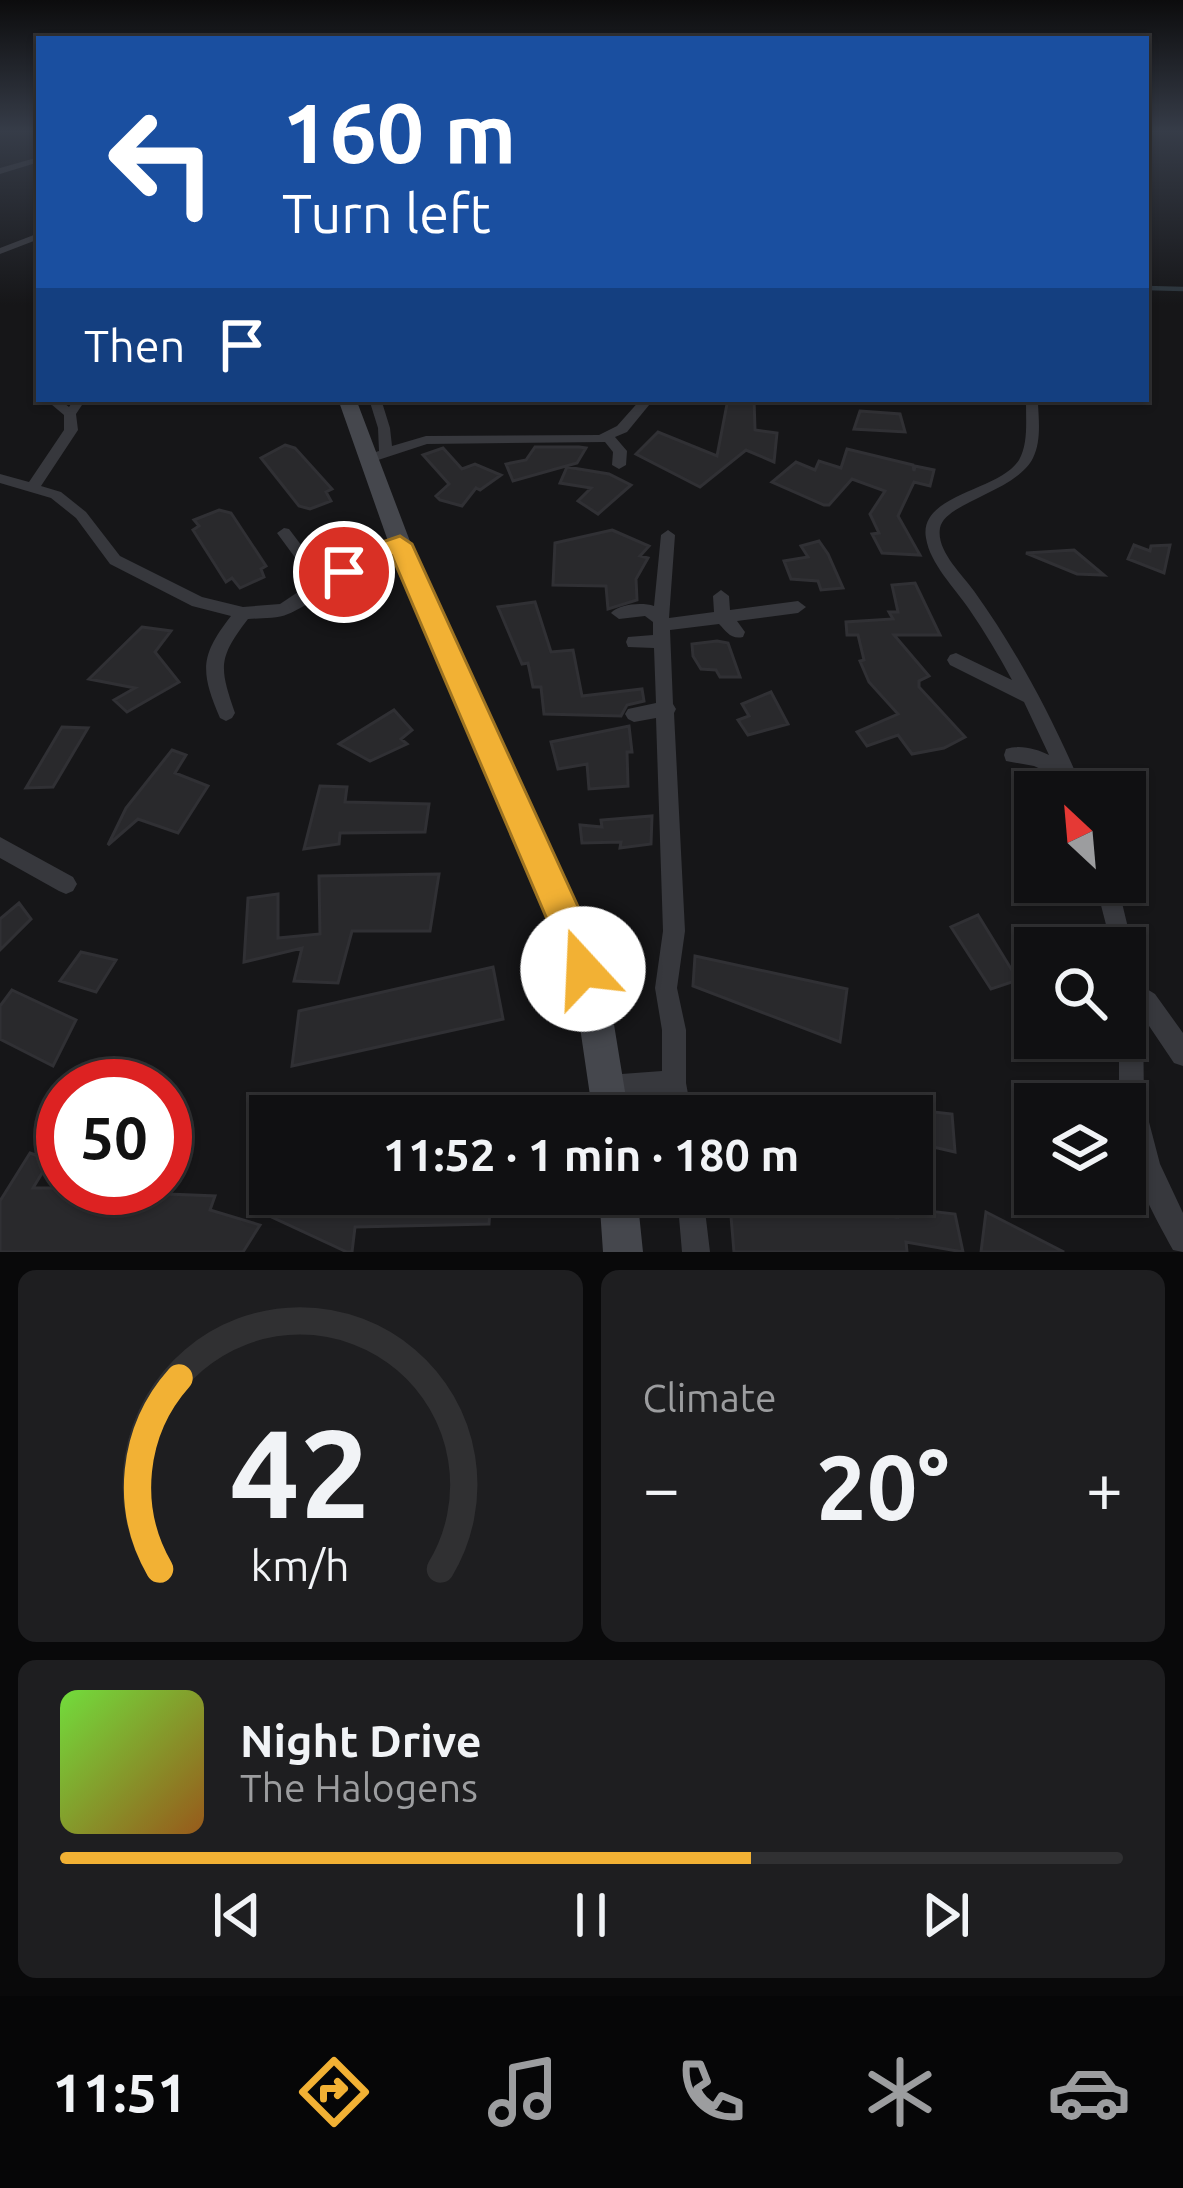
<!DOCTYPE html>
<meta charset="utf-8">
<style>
body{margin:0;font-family:Ubuntu,sans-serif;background:#1e1e20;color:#f1f3f6;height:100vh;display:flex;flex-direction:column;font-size:45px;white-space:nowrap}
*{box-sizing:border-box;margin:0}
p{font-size:39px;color:#9c9d9f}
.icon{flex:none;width:66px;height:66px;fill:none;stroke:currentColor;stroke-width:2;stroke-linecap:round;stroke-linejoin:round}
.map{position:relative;height:1252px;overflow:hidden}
.side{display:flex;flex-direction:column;gap:18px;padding:18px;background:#09090a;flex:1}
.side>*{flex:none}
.hud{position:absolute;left:36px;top:36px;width:1113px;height:366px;border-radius:0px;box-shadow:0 3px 9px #0004,0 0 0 3px #303032;background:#1a4fa0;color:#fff;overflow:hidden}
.needle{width:78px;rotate:334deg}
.tools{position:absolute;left:1014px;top:771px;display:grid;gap:24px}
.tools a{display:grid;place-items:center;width:132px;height:132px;border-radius:0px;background:#101012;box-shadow:0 3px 9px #0004,0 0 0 3px #303032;font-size:60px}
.speed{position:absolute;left:36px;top:1059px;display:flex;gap:24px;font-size:60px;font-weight:700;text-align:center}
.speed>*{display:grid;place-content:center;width:156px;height:156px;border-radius:50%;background:#101012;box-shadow:0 3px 9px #0004,0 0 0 3px #303032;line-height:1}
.speed .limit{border:18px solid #d22;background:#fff;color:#111}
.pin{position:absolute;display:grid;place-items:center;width:102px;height:102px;color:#fff;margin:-51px;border:6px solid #fff;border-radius:50%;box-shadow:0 3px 12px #0007}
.me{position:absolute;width:132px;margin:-66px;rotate:340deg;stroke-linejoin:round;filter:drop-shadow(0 0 9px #0008)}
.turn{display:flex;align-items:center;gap:42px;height:252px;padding:0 48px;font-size:54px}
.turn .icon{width:156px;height:156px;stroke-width:2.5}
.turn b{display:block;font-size:84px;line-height:102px}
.then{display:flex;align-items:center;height:114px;padding:0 48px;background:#0003;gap:24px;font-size:45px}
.big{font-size:90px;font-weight:700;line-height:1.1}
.side .widget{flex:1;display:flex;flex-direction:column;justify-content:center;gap:18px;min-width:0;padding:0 42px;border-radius:18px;background:#1e1e20}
.side .dial{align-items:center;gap:0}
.dial svg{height:312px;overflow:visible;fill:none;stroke:#303032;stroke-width:7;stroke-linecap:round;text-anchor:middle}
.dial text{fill:#f1f3f6;stroke:none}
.song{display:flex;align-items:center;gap:36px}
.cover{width:144px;height:144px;border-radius:18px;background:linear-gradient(135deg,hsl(100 70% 55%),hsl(30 70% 35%))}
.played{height:12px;border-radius:6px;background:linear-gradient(90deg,#f2b134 65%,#303032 65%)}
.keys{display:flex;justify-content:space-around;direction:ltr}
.heat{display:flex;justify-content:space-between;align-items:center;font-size:66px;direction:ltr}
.side .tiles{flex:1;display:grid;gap:18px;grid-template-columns:1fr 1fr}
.widget:last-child{grid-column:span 2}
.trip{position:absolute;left:249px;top:1095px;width:684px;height:120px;border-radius:0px;background:#101012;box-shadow:0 3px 9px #0004,0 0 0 3px #303032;font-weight:700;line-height:120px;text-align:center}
.tab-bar{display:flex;height:192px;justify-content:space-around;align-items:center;background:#060607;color:#9c9d9f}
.tab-bar .icon{width:84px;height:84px}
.tab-bar .active{color:#f2b134}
.tab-bar b{font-size:54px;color:#f1f3f6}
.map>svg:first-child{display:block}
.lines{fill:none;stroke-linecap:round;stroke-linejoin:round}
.stream{stroke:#2c353c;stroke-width:4.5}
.building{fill:#29292c;stroke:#303034;stroke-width:3}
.minor{fill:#37383d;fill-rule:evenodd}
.secondary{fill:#45474d;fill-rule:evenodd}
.route{fill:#f2b134;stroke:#9d7322;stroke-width:3}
</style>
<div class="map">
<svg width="1183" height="1252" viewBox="0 0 1183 1252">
<rect width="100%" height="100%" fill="#161618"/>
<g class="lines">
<!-- stream -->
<path class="stream" d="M 1146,288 L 1183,289"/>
</g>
<!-- building -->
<path class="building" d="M 728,399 L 754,399 L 755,430 L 777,433 L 774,462 L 746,450 L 700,487 L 636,454 L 658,432 L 717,456 Z
M 860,411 L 900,414 L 905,432 L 854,429 Z
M 285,445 L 295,448 L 332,489 L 326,492 L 331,501 L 310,509 L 299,506 L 261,458 Z
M 535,447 L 579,447 L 586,448 L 577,463 L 513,481 L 506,464 L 526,460 Z
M 443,448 L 462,469 L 475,464 L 501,475 L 480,490 L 476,488 L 462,506 L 440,500 L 436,496 L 449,484 L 423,455 Z
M 847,449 L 913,465 L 914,471 L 915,466 L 934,470 L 930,486 L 914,482 L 898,516 L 920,555 L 882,553 L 872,534 L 879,533 L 870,514 L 885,491 L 852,479 L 829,505 L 824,505 L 772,482 L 796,462 L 815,470 L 819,461 L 841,468 Z
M 567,467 L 609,474 L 631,485 L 598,514 L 578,501 L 591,488 L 560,483 Z
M 219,510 L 231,513 L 266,566 L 261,569 L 264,577 L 240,588 L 232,578 L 226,582 L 193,530 L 199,526 L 194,520 Z
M 612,530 L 649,546 L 640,556 L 648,558 L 636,579 L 637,600 L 608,609 L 606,586 L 553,585 L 555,543 Z
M 819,541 L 828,554 L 843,588 L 821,590 L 818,581 L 791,579 L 784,561 L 808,557 L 801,546 Z
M 1134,545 L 1150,551 L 1151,546 L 1170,545 L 1164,573 L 1128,559 Z
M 1074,550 L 1104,575 L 1077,574 L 1026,553 Z
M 915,583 L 940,635 L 894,635 L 929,676 L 919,681 L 919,687 L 965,737 L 944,748 L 912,754 L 898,735 L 867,746 L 857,732 L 898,714 L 869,682 L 860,661 L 864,660 L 858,635 L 847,635 L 846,622 L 893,619 L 889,612 L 898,612 L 892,585 Z
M 535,602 L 551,652 L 573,650 L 582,696 L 642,689 L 644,701 L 627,705 L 621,716 L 544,714 L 541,687 L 533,687 L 528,663 L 522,664 L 498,607 Z
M 142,627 L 171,631 L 155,652 L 179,682 L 127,712 L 114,700 L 135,688 L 89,679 Z
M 717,641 L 728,643 L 740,677 L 720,677 L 716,670 L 701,669 L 693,656 L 692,644 Z
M 771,692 L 788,724 L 748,735 L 738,720 L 749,716 L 742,704 Z
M 394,710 L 412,730 L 401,739 L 407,744 L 370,761 L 339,744 Z
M 629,726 L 632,752 L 627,752 L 628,786 L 589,789 L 587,764 L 558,769 L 551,742 Z
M 62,727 L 88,728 L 53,787 L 26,788 Z
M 172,750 L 186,755 L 175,773 L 208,786 L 178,833 L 138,819 L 108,845 L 126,808 Z
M 320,786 L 347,787 L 345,802 L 429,804 L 425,832 L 340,833 L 339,844 L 304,849 Z
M 652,816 L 651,844 L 620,848 L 621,842 L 582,843 L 580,825 L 602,827 L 601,820 Z
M 439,874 L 430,931 L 352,931 L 338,983 L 294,981 L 302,948 L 244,962 L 248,898 L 278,894 L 278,938 L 320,934 L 319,876 Z
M 19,903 L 31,919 L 0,950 L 0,919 Z
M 978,915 L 1018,980 L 991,989 L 951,927 Z
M 81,952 L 116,960 L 96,992 L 60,981 Z
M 695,956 L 847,989 L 840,1042 L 693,986 Z
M 493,967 L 503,1019 L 292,1066 L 299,1011 Z
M 12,990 L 76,1020 L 53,1066 L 0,1039 L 0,1006 Z
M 925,1111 L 952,1114 L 955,1152 L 929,1146 Z
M 30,1153 L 50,1160 L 33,1188 L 120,1188 L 118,1192 L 215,1196 L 210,1210 L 260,1225 L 243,1252 L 0,1252 L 0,1201 Z
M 263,1194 L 491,1194 L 489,1224 L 355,1227 L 352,1252 L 347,1252 L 261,1212 Z
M 730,1204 L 897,1217 L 894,1207 L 955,1214 L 963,1252 L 906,1242 L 907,1252 L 734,1252 Z
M 986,1212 L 1064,1252 L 981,1252 Z"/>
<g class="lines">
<!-- minor -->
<path class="minor" d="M 39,157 L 39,162 L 0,174 L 0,168 Z
M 39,233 L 39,239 L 0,254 L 0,248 Z
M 45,399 L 59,399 L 69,407 L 74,399 L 86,399 L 76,414 L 78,430 L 41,486 L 61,492 L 86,512 L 120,556 L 202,597 L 243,607 L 280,604 L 313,582 L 277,533 L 284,528 L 289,529 L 324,575 L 356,554 L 400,539 L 408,544 L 405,548 L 366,562 L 352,572 L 360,617 L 358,621 L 346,621 L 344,617 L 338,581 C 329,590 302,609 288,614 C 277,619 260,618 248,619 C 218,658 219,667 235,713 L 232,718 L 226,721 L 220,718 C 200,671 200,656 231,616 L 192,606 L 110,564 L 76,518 L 51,498 L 0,483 L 0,474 L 29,482 L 64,430 L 64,415 Z
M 369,399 L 381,399 L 390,428 L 392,446 L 426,436 L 599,435 L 617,426 L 641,399 L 654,399 L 627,432 L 615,437 L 627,451 L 626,465 L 619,469 L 612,465 L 613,452 L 605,442 L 427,444 L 372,462 L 362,462 L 362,456 L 379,451 L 378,428 Z
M 1019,399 L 1033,399 L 1038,404 C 1039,422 1041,442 1033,458 C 1016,492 945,502 940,528 C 936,551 962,574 974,591 C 1019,654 1054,721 1084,792 L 1064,792 L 1058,777 L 1034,766 L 1006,761 L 1004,755 L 1006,749 C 1020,744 1037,749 1049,755 L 1024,702 L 950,665 L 947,660 L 950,655 L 956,653 L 1012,680 C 999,656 985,632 969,609 C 955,588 930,564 926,538 C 918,494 1000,491 1019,460 C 1028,444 1026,423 1026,405 Z
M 668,530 L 675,535 L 669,618 L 714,612 L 713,596 L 721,590 L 729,596 L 730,610 L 798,601 L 806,607 L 798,613 L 737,621 L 745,632 L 743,637 C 731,640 726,631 719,624 L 670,630 L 673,704 L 676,709 L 674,713 L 685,931 L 677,988 L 686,1030 L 686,1083 L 692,1116 L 666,1116 L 664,1096 L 608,1099 L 599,1096 L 596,1087 L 599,1078 L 608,1075 L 662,1071 L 662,1030 L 655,988 L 663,931 L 656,718 L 634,722 L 628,719 L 625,714 L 628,709 L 656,703 L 654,648 L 628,647 L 626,642 L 628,637 L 653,635 L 653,622 L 645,616 L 619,619 L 611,613 C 619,604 642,602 654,606 L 661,535 Z
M 0,837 L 73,877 L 77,884 L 73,891 L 66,894 L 59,891 L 0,858 Z
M 1095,882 L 1117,882 L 1142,986 L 1155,994 L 1183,1033 L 1183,1066 L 1174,1063 L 1143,1017 L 1144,1103 L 1160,1164 L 1183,1213 L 1183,1252 L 1173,1250 C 1155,1217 1129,1171 1125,1133 C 1124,1124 1125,1113 1125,1104 L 1119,1104 L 1119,1038 L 1125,1038 L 1125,948 L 1112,948 Z
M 677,1194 L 703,1194 L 710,1252 L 682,1252 Z"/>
<!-- secondary -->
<path class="secondary" d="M 338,399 L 356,399 L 411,544 L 589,937 L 610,1000 L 629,1116 L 593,1116 L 576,1000 L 557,938 L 389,544 Z
M 599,1194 L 637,1194 L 643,1252 L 603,1252 Z"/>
</g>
<!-- sky -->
<linearGradient id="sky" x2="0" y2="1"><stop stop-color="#0c0c0d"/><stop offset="0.43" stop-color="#363c48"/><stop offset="1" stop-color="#363c48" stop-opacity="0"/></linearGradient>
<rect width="1183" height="305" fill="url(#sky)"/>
<!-- route -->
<path class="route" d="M 400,536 L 412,544 L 586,924 L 602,969 L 596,982 L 583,987 L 570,982 L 555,938 L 392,556 L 344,581 L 331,572 L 353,552 Z"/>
</svg>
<div class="tools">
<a><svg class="needle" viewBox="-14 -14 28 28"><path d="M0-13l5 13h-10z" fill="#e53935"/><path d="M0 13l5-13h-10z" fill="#9c9d9f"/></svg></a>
<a><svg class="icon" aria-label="search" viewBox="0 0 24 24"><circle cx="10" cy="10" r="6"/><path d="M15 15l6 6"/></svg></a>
<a><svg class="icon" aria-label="layers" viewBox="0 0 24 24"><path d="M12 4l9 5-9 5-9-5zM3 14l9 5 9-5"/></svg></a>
</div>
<div class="speed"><div class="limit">50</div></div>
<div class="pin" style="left:344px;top:572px;background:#d93025"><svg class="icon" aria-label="arrive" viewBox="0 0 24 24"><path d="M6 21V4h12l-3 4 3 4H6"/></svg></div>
<svg class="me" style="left:583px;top:969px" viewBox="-20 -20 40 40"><circle r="19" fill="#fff"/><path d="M0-13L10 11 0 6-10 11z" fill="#f2b134"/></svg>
<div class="trip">11:52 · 1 min · 180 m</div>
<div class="hud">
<div class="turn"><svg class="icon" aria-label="left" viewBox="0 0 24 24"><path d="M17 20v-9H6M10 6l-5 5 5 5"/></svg><div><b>160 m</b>Turn left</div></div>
<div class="then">Then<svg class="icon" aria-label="arrive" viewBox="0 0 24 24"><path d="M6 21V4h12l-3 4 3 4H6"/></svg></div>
</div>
</div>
<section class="side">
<div class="tiles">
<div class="widget dial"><svg viewBox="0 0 100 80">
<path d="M14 69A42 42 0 1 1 86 69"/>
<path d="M14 69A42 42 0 0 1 19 20" stroke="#f2b134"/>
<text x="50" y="56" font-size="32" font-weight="700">42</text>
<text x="50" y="72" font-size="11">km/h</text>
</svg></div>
<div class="widget"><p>Climate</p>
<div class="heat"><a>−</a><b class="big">20°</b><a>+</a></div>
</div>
<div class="widget">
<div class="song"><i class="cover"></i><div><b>Night Drive</b><p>The Halogens</p></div></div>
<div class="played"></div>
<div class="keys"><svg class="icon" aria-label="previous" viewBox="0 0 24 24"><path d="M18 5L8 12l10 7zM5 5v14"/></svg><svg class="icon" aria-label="pause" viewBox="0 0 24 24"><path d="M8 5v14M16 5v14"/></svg><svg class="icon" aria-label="next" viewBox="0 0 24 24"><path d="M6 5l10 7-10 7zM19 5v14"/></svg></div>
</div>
</div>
</section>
<nav class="tab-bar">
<b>11:51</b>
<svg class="icon active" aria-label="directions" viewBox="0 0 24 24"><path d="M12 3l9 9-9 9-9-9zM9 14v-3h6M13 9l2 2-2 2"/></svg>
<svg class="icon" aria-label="music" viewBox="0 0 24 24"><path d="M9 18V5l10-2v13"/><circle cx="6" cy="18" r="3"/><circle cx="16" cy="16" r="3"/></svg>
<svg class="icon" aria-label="phone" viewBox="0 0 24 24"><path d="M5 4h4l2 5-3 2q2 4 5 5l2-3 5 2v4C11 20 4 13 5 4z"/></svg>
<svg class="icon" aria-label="climate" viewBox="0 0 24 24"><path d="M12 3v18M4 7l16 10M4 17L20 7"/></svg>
<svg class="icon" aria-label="car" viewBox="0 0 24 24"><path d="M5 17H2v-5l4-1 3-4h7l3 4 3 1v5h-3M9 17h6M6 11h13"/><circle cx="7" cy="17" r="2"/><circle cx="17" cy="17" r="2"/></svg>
</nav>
